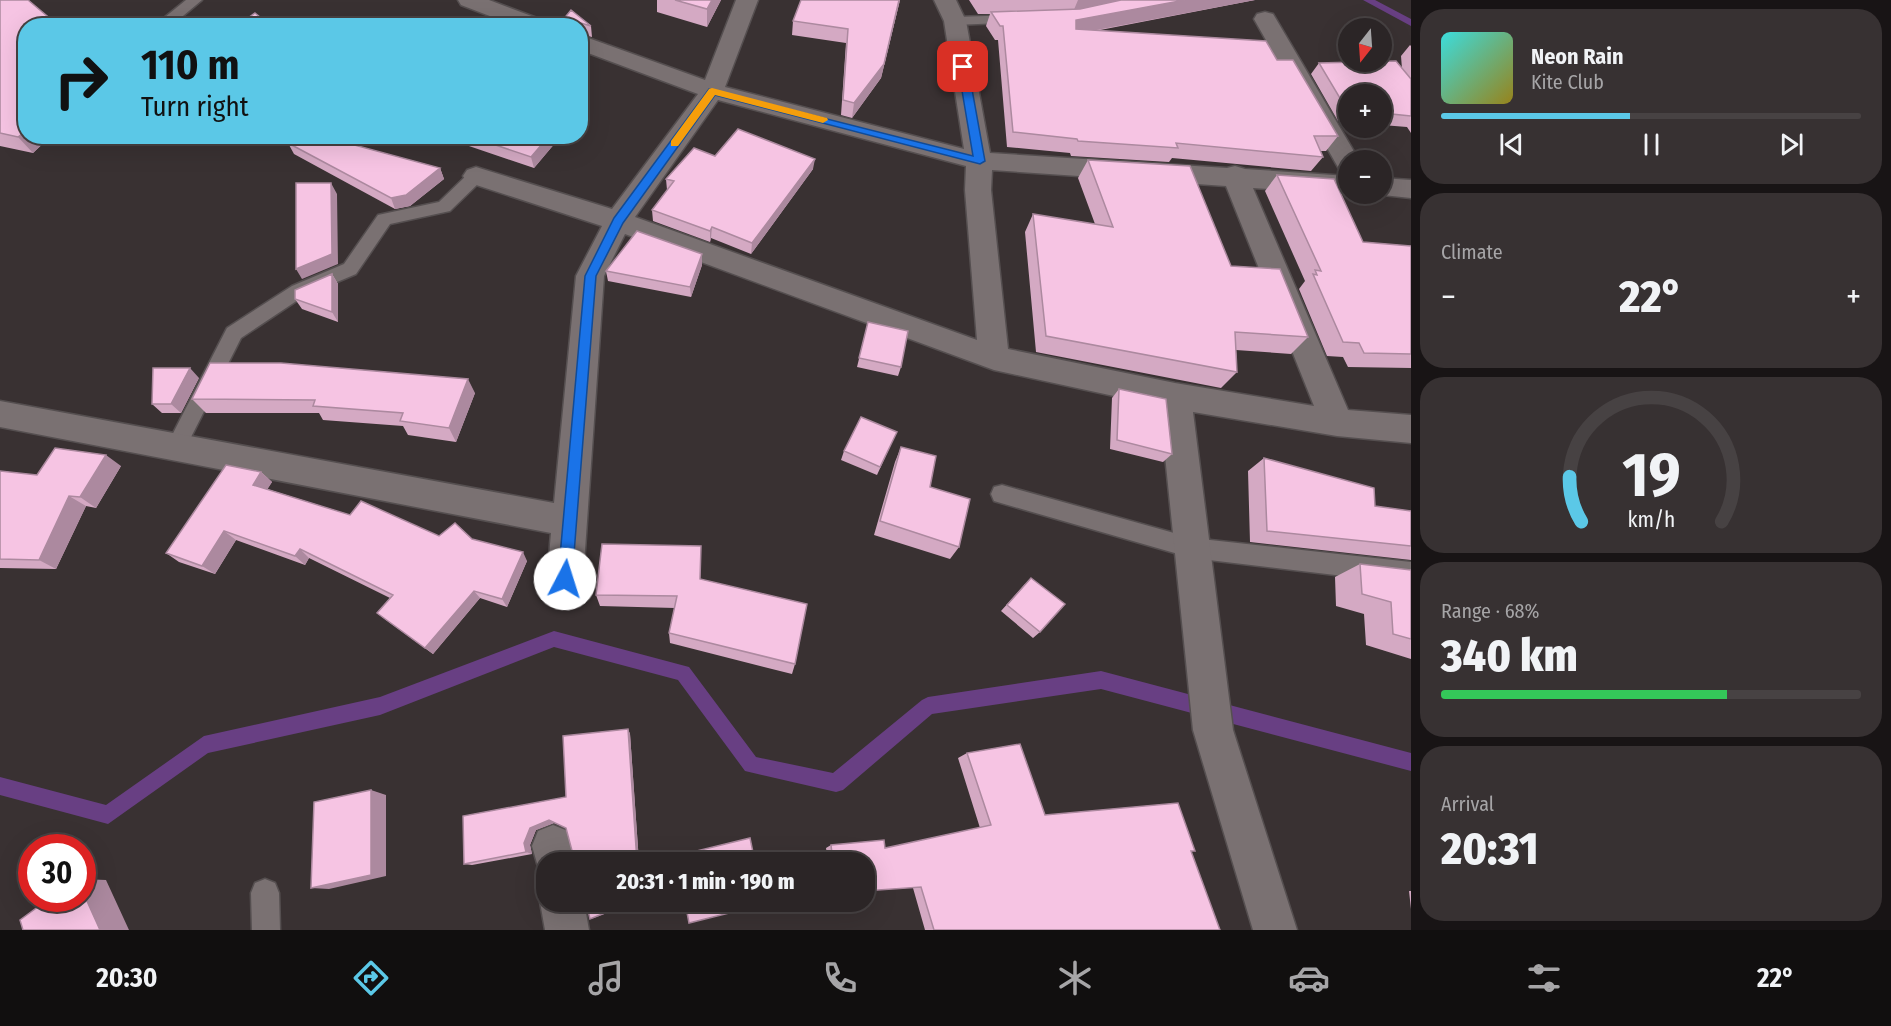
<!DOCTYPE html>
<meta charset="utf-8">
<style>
body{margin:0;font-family:"Fira Sans Condensed",sans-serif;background:#373132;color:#f1f3f6;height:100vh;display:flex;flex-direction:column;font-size:22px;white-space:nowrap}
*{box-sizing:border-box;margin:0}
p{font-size:20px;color:#a6a5a7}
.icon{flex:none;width:33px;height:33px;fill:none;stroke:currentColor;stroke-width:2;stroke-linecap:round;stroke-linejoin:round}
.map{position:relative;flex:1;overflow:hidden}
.drawer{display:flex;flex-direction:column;gap:9px;padding:9px;background:#181415;width:480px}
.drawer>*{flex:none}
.guide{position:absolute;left:18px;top:18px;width:570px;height:126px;border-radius:24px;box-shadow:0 6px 24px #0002,0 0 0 2px #474243;background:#5bc8e7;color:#111;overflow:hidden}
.needle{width:39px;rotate:197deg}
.tools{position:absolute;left:1338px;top:18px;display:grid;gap:12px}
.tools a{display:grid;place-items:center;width:54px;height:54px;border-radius:50%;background:#2b2526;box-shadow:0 6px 24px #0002,0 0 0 2px #474243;font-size:30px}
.speed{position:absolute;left:18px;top:834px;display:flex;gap:12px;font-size:30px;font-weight:700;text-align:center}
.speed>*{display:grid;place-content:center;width:78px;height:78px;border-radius:50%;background:#2b2526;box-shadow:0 6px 24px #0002,0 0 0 2px #474243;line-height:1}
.speed .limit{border:9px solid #d22;background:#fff;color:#111}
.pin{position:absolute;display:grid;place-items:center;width:51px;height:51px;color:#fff;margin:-26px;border-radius:12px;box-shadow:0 3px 9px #0006}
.me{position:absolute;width:66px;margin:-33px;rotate:5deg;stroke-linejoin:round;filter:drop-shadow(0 0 4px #0008)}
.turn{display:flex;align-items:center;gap:21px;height:126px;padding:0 24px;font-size:27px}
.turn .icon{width:78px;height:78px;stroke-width:2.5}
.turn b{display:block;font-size:42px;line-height:51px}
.big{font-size:45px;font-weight:800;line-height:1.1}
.drawer .widget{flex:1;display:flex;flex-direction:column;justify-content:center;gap:9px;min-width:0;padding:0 21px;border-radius:24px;background:#373132}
.drawer .dial{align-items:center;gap:0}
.dial svg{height:156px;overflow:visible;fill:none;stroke:#474243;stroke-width:7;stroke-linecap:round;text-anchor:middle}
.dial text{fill:#f1f3f6;stroke:none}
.song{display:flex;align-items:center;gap:18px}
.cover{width:72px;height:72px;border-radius:9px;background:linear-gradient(135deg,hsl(180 70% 55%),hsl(50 70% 35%))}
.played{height:6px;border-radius:3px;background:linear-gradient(90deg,#5bc8e7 45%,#474243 45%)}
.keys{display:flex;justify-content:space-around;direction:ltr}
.heat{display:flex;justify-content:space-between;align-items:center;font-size:33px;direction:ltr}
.charge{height:9px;border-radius:4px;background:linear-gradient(90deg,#34c759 68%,#474243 0)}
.trip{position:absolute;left:536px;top:852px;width:339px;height:60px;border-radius:24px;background:#2b2526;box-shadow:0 6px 24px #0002,0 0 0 2px #474243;font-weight:800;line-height:60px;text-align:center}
.menu{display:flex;height:96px;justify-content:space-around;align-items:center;background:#110f0f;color:#a6a5a7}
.menu .icon{width:42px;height:42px}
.menu .current{color:#5bc8e7}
.menu b{font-size:27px;color:#f1f3f6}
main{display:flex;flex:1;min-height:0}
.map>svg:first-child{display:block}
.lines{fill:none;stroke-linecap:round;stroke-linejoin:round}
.stream{fill:#683f83;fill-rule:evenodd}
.lane-casing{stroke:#554f50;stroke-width:3}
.street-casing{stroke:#554f50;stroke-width:3}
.lane{fill:#7a7172;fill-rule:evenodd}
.street{fill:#7a7172;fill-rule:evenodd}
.wall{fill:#d4a9c3}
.shaded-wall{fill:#ac899f}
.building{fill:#f6c4e3;stroke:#ac899f;stroke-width:1.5}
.route{fill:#1a73e8;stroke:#114b97;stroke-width:1.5}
.slow{fill:#f59e0b}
</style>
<main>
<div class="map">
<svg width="1411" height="930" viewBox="0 0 1411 930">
<rect width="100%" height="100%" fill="#393132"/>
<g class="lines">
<!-- stream -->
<path class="stream" d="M 1363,0 L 1375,0 L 1411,19 L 1411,26 Z
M 554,631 L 689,667 L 756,757 L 833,773 L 922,700 L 928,697 L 1101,671 L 1411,753 L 1411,771 L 1101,689 L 932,714 L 843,790 L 836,792 L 745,771 L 678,680 L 554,647 L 380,715 L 208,753 L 108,824 L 0,795 L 0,777 L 106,805 L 204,736 L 380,697 Z"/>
<defs>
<path id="lane" d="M 186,0 L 202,0 L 171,26 L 154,26 Z
M 1017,15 L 1024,19 L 1022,22 L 955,25 L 948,21 L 955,17 Z
M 476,170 L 482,172 L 484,176 L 482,180 L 450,211 L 390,224 L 356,274 L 304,296 L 241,338 L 183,453 L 176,456 L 169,453 L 166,447 L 227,328 L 292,286 L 344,264 L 378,215 L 439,202 L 470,172 Z
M 1002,485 L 1192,538 L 1411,562 L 1411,584 L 1192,558 L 994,501 L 991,494 L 994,487 Z
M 265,879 L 275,883 L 279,893 L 280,930 L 252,930 L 251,893 L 255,883 Z"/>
<path id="street" d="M 458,0 L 489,0 L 545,21 L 548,26 L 516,26 L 461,5 Z
M 736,0 L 758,0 L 725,87 L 964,149 L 944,21 L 934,0 L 956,0 L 966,21 L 990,153 L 1227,168 L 1235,166 L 1245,169 L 1348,176 L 1348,194 L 1253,188 L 1348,410 L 1411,415 L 1411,443 L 1337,436 L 1193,412 L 1233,730 L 1297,930 L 1253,930 L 1193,730 L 1160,406 L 994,370 L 625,234 L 604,276 L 583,579 L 578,591 L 565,596 L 552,591 L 547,579 L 551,533 L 0,427 L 0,401 L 554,503 L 576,276 L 602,226 L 467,182 L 463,176 L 467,170 L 476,167 L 612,209 L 698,94 L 580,50 L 580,35 L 705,80 ZM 718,100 L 966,166 L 965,190 L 977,340 L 635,217 ZM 992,170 L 1226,186 L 1314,406 L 1175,383 L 1008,349 L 991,190 Z
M 1265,12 L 1273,14 L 1276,19 L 1359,160 L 1348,160 L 1348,171 L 1339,169 L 1254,19 L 1257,14 Z
M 1382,178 L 1411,180 L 1411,198 L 1373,194 L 1382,194 Z
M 553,825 L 568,831 L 577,862 L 546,862 L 546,879 L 541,877 L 532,846 L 538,831 Z
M 546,888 L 546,902 L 584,902 L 589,930 L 545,930 L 540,902 Z"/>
</defs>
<!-- lane casing -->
<use href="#lane" class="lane-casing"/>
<!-- street casing -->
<use href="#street" class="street-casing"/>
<!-- lane -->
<use href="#lane" class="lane"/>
<!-- street -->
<use href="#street" class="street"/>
</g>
<!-- wall -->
<path class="wall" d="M 0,0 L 26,136 L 51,136 L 33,153 L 0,146 Z
M 657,0 L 721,0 L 707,27 L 657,12 Z
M 900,0 L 881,78 L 852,118 L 841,115 L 846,43 L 792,35 L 793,21 Z
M 969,0 L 1255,0 L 1095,31 L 1277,60 L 1338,136 L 1326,151 L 1320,151 L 1323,157 L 1311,171 L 1172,158 L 1169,162 L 1071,156 L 1070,153 L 1007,147 L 998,40 L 995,40 L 986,26 L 990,14 L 978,14 Z
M 571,10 L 591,26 L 592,37 L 580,34 L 580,26 L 558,26 Z
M 1410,45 L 1411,46 L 1411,133 L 1407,127 L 1382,125 L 1382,94 L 1348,94 L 1348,122 L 1338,121 L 1311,74 L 1319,63 L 1402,69 L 1401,56 Z
M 463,136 L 561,136 L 534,168 L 466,145 Z
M 288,143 L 440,168 L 444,179 L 410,206 L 395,209 L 294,154 Z
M 715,156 L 813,169 L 751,254 L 711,238 L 710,242 L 653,221 L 652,210 L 667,190 L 666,179 Z
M 1088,160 L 1231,266 L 1308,337 L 1291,354 L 1236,350 L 1237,372 L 1221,388 L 1036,352 L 1025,232 L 1033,214 L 1095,224 L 1078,178 Z
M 1277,175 L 1363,242 L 1411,246 L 1411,368 L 1348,367 L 1343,357 L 1327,356 L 1299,289 L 1305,281 L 1265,191 Z
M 702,254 L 702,265 L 691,297 L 608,281 L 606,271 Z
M 332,274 L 338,284 L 338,322 L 302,309 L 295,299 Z
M 868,322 L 901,367 L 898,376 L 857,367 Z
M 199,378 L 181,413 L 162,413 L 152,404 Z
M 1119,389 L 1172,454 L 1163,462 L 1110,449 L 1112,398 Z
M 475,393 L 456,442 L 408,435 L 403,426 L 323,420 L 319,413 L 206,413 L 192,399 Z
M 893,440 L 877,475 L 841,460 L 844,451 Z
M 901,447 L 930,487 L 959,547 L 950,559 L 874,535 L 895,462 Z
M 1264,458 L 1375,506 L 1411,511 L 1411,560 L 1250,542 L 1248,471 Z
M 121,466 L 96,508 L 86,506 L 56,569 L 0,568 L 0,471 L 37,475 Z
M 261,472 L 272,482 L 267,489 L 350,515 L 439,536 L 472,539 L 527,561 L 507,607 L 480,598 L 433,654 L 386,620 L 377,613 L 390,598 L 309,558 L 305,565 L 236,540 L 215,574 L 179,562 L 166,553 Z
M 1360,564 L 1411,570 L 1411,659 L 1366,645 L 1364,614 L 1336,606 L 1335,577 Z
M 700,579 L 795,664 L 792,674 L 670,643 L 669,633 L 675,608 L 600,606 L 596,595 Z
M 1025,584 L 1040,632 L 1033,638 L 1001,611 Z
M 628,729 L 630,734 L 639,862 L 575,862 L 566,828 L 554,823 L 536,830 L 530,845 L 532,854 L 472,865 L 464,864 L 566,797 Z
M 967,753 L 1045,815 L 1191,852 L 1220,930 L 925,930 L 913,888 L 864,862 L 828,862 L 826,848 L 831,845 L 885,848 L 980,828 L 958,758 Z
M 1409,891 L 1411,891 L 1411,909 Z"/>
<!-- shaded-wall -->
<path class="shaded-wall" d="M 712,0 L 721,0 L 707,27 L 707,9 Z
M 900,0 L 881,78 L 852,118 L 854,103 Z
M 1078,0 L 1120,0 L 1073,12 Z
M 1185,0 L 1255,0 L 1070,35 L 1076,20 Z
M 587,44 L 588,55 L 580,65 L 580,52 Z
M 26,131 L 26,136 L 51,136 L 33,153 L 18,137 Z
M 549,136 L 561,136 L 534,168 L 531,157 Z
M 815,159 L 813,169 L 751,254 L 752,243 Z
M 440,168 L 444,179 L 410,206 L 395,209 L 391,198 Z
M 331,183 L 337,194 L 338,264 L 302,279 L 296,269 Z
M 712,227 L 711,238 L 710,242 L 710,231 Z
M 702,254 L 702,265 L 691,297 L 690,287 Z
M 332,274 L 338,284 L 338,322 L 332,312 Z
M 190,368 L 199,378 L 181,413 L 171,404 Z
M 468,379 L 475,393 L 456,442 L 449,428 Z
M 106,455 L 121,466 L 96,508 L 80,497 Z
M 261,472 L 272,482 L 264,495 L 253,485 Z
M 69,496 L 86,506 L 56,569 L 39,560 Z
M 224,531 L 236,540 L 215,574 L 202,566 Z
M 300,549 L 309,558 L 305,565 L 295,556 Z
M 523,552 L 527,561 L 507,607 L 502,599 Z
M 474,591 L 480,598 L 433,654 L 425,648 Z
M 628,729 L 630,734 L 639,862 L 637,862 Z
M 371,790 L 386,795 L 386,876 L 329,889 L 311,888 Z
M 549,820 L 554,823 L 536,830 L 530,845 L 532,854 L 526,852 L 524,843 L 530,828 Z
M 82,879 L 106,880 L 129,930 L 100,930 L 82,890 Z
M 632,902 L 635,902 L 594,918 L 590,919 Z"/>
<!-- building -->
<path class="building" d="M 0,0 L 28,0 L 59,26 L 26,26 L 26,131 L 18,137 L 0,133 Z
M 675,0 L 712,0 L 707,9 Z
M 801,0 L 899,0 L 884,64 L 854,103 L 843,100 L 848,29 L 793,21 Z
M 1121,0 L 1185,0 L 1076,20 L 1076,29 L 1266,41 L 1277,60 L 1293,60 L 1338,136 L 1314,136 L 1323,157 L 1176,143 L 1178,148 L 1078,141 L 1077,139 L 1013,132 L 1003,26 L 1000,26 L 991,12 L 1080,9 Z
M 571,10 L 591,26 L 577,22 L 577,26 L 558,26 Z
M 255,13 L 271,26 L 237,26 Z
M 580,42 L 587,44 L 580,52 Z
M 1396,61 L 1411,79 L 1411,116 L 1382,113 L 1382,94 L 1348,94 L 1348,110 L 1347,110 L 1319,63 Z
M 738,129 L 815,159 L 752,243 L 712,227 L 710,231 L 652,210 L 674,181 L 666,179 L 694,148 L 715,156 Z
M 290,136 L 321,136 L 440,168 L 406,195 L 391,198 L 288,143 Z
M 469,136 L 549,136 L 531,157 Z
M 1088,160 L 1190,166 L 1231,266 L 1280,269 L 1308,337 L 1235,332 L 1237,372 L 1046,336 L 1033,214 L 1113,227 Z
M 1277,175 L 1334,179 L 1363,242 L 1411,246 L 1411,354 L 1364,353 L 1359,343 L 1343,342 L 1313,274 L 1317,275 L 1315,270 L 1321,271 Z
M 296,183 L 331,183 L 332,254 L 296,269 Z
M 637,231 L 702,254 L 690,287 L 606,271 Z
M 332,274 L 332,312 L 295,299 L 295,290 Z
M 868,322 L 908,331 L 901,367 L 859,358 Z
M 210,363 L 281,363 L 468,379 L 449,428 L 400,421 L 403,413 L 313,406 L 315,400 L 192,399 Z
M 153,368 L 190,368 L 171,404 L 152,404 Z
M 1119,389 L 1166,399 L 1172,454 L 1117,440 Z
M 861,417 L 897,432 L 880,467 L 844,451 Z
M 901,447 L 936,456 L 930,487 L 970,499 L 959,547 L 880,521 Z
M 55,448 L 106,455 L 80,497 L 69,496 L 39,560 L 0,559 L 0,471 L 37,475 Z
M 1264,458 L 1374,488 L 1375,506 L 1411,511 L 1411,546 L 1267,531 Z
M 226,465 L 261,472 L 253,485 L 350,515 L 361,501 L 439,536 L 455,523 L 472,539 L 523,552 L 502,599 L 474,591 L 425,648 L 377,613 L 393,595 L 300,549 L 295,556 L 224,531 L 202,566 L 166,553 Z
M 602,544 L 701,546 L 700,579 L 807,604 L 795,664 L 669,633 L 677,596 L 596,595 Z
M 1360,564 L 1411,570 L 1411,639 L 1393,634 L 1391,602 L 1362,594 Z
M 1031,578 L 1065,604 L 1040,632 L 1007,605 Z
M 628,729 L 637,862 L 575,862 L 566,828 L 549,820 L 530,828 L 524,843 L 526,852 L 464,864 L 463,816 L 566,797 L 563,736 Z
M 1020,744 L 1045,815 L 1178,803 L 1195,851 L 1191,851 L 1220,930 L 934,930 L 921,887 L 864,891 L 864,862 L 833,862 L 831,845 L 884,840 L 885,848 L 991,825 L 967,753 Z
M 371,790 L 371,875 L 311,888 L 314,802 Z
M 750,838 L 755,862 L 677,862 L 676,856 Z
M 82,890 L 100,930 L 23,930 L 20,920 L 50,898 L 82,898 Z
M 586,902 L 632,902 L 590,919 Z
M 685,902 L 764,902 L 765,904 L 689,923 Z"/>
<!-- route -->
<path class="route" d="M 963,64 L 968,67 L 985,161 L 980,164 L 715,95 L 623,223 L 596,276 L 572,579 L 570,584 L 565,586 L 560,584 L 558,579 L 585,276 L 614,218 L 709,89 L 973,156 L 958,67 Z"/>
<!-- slow -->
<path class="slow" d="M 712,88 L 827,118 L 828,120 L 823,123 L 715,95 L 678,146 L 671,146 L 671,141 L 709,89 Z"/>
</svg>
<div class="tools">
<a><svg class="needle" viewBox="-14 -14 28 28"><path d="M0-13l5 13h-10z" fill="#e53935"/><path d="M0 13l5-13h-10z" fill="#a6a5a7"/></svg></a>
<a>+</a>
<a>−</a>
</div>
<div class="speed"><div class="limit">30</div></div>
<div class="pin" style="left:963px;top:67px;background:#d93025"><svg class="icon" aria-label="arrive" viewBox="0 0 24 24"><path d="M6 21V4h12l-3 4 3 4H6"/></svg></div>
<svg class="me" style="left:565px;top:579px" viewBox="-20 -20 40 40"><circle r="19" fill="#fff"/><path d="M0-13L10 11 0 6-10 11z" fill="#1a73e8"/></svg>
<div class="trip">20:31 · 1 min · 190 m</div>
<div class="guide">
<div class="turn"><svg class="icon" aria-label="right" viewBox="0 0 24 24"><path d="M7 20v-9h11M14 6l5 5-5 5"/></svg><div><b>110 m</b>Turn right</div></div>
</div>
</div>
<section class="drawer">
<div class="widget">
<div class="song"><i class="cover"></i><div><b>Neon Rain</b><p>Kite Club</p></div></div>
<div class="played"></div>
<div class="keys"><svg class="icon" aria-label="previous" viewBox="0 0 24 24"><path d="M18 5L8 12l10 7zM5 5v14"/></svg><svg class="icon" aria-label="pause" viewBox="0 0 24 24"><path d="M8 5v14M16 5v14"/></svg><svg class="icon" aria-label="next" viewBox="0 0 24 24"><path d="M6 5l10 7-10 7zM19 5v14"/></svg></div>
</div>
<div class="widget"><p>Climate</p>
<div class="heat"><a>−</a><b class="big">22°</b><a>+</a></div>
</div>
<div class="widget dial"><svg viewBox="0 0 100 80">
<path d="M14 69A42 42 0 1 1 86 69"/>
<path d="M14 69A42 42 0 0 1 8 46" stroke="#5bc8e7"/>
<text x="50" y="56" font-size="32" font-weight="700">19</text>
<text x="50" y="72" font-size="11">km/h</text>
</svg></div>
<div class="widget"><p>Range · 68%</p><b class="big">340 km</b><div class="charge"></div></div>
<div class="widget"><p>Arrival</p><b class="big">20:31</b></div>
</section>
</main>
<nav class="menu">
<b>20:30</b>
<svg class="icon current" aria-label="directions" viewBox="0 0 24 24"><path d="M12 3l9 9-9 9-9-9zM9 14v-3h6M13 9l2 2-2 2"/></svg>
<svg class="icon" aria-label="music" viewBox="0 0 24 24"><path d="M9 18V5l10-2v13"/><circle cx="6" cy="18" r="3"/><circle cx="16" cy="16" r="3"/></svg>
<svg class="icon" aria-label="phone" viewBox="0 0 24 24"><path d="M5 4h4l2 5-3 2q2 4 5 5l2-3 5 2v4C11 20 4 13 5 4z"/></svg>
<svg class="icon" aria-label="climate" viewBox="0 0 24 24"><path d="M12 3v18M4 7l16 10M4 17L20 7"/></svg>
<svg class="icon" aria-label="car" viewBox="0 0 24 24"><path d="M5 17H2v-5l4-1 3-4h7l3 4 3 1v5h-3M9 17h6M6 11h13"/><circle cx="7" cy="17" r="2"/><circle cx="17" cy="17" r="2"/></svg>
<svg class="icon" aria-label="filters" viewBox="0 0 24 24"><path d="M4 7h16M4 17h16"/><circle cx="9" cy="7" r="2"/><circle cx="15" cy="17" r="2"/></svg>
<b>22°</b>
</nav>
